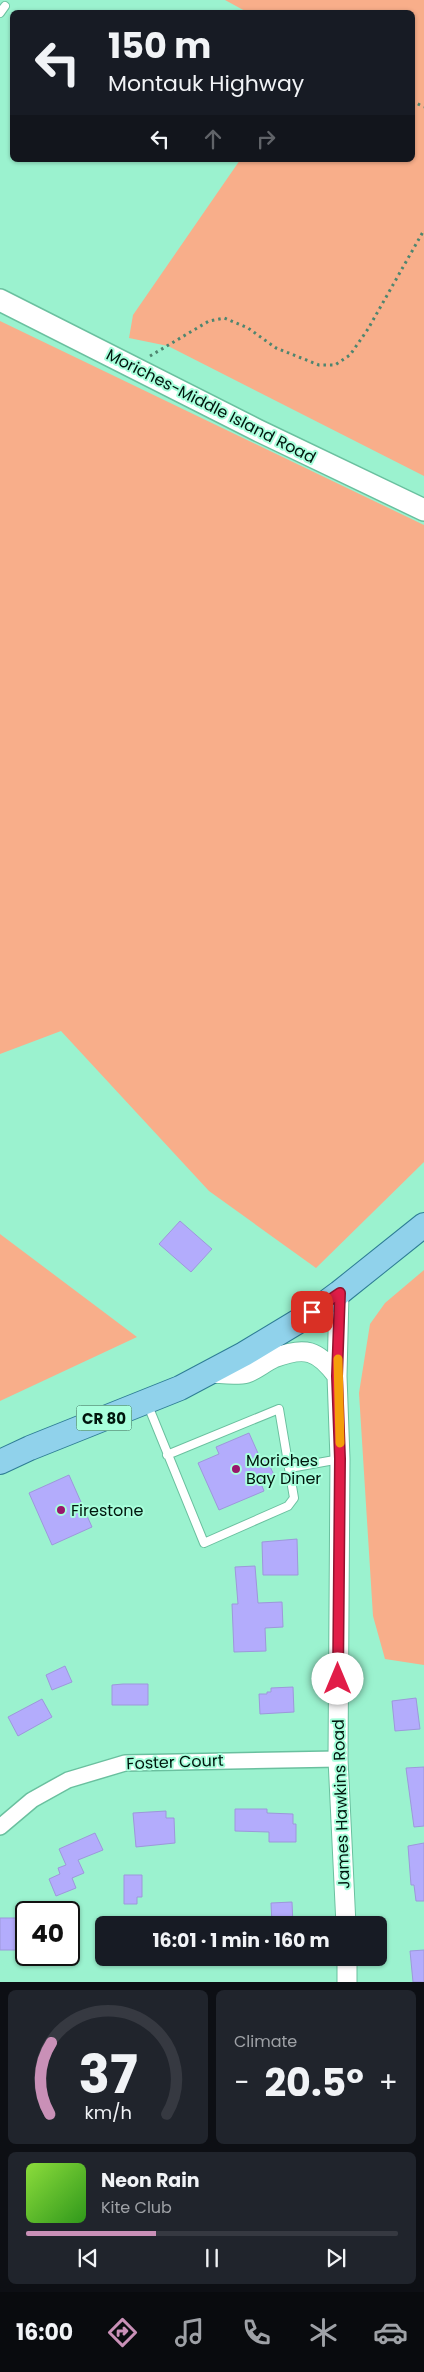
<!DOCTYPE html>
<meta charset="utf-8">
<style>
body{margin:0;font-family:Poppins,sans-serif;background:#20242c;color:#f1f3f6;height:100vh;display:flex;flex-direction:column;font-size:19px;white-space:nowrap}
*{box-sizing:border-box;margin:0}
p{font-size:16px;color:#9ea1a6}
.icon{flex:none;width:28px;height:28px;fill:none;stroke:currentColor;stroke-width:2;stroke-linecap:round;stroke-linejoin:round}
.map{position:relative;height:1982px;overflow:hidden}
.sheet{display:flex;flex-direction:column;gap:8px;padding:8px;background:#0d0f14;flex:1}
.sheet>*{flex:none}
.guide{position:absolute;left:10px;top:10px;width:405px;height:152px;border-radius:8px;box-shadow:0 1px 4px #0004;background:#171b24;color:#f1f3f6;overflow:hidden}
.speed{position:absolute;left:15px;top:1901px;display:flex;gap:10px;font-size:25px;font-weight:700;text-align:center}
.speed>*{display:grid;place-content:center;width:65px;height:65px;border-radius:50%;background:#171b24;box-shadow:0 1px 4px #0004;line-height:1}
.speed .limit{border:2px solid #111;border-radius:8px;background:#fff;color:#111}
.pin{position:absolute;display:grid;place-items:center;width:42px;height:42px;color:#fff;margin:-21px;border-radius:10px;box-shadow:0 2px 8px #0006}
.me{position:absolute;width:55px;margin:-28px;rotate:0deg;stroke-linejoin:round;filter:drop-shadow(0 0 4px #0008)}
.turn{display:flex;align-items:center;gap:18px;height:105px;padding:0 15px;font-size:22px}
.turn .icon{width:65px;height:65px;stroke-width:2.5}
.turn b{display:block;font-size:35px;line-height:42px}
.lanes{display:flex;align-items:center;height:48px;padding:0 15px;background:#0003;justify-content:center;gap:25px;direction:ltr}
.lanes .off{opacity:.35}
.big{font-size:38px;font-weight:700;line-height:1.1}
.sheet .tile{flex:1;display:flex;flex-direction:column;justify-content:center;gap:8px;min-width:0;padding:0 18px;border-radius:8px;background:#20242c}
.sheet .dial{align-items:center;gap:0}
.dial svg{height:130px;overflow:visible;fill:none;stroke:#363941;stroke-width:7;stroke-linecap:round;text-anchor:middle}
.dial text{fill:#f1f3f6;stroke:none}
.song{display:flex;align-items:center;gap:15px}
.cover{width:60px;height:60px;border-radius:8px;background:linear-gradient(135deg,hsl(90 70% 55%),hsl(110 70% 35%))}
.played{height:5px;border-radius:2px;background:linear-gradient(90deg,#c990b7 35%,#363941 35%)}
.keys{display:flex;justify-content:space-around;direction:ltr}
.heat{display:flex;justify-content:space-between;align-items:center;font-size:28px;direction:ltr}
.sheet .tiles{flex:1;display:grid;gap:8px;grid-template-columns:1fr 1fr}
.tile:last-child{grid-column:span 2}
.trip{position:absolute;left:95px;top:1916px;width:292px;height:50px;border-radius:8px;background:#171b24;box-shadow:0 1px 4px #0004;font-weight:700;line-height:50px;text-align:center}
.menu{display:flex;height:80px;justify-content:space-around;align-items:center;background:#090b0e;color:#9ea1a6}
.menu .icon{width:35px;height:35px}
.menu .active{color:#c990b7}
.menu b{font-size:22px;color:#f1f3f6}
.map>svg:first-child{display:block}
.green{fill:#f8ae8a}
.building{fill:#b3acfc;stroke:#9d98db}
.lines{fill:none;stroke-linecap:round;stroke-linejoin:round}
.service-casing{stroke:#6ac09f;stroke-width:10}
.minor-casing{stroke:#6ac09f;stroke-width:18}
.tertiary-casing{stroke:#6ac09f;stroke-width:21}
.secondary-casing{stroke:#6ac09f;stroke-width:24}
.primary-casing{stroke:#2e7d95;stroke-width:26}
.path{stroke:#4e856f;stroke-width:3;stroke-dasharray:2.5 4;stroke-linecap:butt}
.service{stroke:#fff;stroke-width:8}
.minor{stroke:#fff;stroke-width:15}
.tertiary{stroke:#fff;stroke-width:19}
.secondary{stroke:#fff;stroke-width:21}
.primary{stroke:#90d2eb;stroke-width:24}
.route-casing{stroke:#92132f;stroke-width:12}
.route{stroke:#e11d48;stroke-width:9}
.slow{stroke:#f59e0b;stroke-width:9}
.poi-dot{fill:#99166b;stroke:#a8ffdc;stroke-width:2}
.labels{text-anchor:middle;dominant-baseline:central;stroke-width:4;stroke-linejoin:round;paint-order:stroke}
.shield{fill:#a8ffdc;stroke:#325c4b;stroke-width:1}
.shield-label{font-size:15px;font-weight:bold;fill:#00160d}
.street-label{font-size:16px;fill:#00160d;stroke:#a8ffdc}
.poi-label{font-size:16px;fill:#00160d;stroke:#a8ffdc;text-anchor:start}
</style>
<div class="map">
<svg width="424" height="1982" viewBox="0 0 424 1982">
<rect width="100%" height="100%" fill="#9bf2cf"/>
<!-- green -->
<path class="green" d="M 225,0 L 424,0 L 424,476 L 168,346 L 129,338 L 133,315 L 240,160 L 412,160 L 412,12 L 247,12 Z
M 0,321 L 424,525 L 424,1162 L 316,1268 L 209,1191 L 61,1031 L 0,1054 Z
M 0,1234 L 137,1337 L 0,1401 Z
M 424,1270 L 424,1665 L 385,1659 L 373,1616 L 359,1393 L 370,1324 L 385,1303 Z"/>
<!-- building -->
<path class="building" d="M 180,1221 L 212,1249 L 191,1272 L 159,1244 Z
M 249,1433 L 261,1460 L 266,1458 L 274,1475 L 260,1481 L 264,1491 L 219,1510 L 198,1463 L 219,1454 L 216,1447 Z
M 69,1475 L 92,1527 L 52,1545 L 29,1493 Z
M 297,1539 L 298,1575 L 263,1575 L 262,1542 Z
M 255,1566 L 258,1603 L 282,1602 L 283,1627 L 265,1628 L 266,1651 L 234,1652 L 232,1604 L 238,1604 L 235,1567 Z
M 65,1666 L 72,1682 L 52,1690 L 46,1675 Z
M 123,1684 L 148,1684 L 148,1705 L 112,1705 L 112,1685 Z
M 293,1687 L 294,1712 L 260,1714 L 259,1694 L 267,1694 L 267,1692 L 271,1692 L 271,1688 Z
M 416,1698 L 420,1729 L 395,1731 L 392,1701 Z
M 42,1699 L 52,1717 L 18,1736 L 8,1717 Z
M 424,1767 L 424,1826 L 414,1827 L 406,1768 Z
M 235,1809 L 267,1809 L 267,1813 L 293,1814 L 293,1824 L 296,1824 L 296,1842 L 269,1842 L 269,1832 L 235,1831 Z
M 166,1811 L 166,1818 L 174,1818 L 175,1843 L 136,1847 L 133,1813 Z
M 95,1833 L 103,1850 L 78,1860 L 84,1873 L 72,1878 L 76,1888 L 56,1896 L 49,1879 L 60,1874 L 58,1868 L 66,1865 L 59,1849 Z
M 424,1843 L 424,1901 L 416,1901 L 414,1885 L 411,1885 L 408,1846 Z
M 124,1875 L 142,1875 L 142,1897 L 137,1897 L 137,1904 L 124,1904 Z
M 292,1902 L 293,1925 L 272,1925 L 271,1903 Z
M 0,1918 L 26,1918 L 26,1950 L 0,1950 Z
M 424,1950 L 424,1982 L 413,1982 L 410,1951 Z"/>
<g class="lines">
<defs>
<path id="service" d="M 0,13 L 5,6
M 147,1403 L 204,1543 L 288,1506 L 294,1498 L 279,1409 L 167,1455
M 290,1468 L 340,1459"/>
<path id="minor" d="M 0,1827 L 32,1800 L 68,1780 L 125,1763 L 338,1759"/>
<path id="tertiary" d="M 339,1293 L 337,1376 L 340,1459 L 338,1759 L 346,1925
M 208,1373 C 219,1373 236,1376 247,1373 C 256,1370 265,1362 274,1358 C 305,1346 318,1350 337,1376
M 347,1958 L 347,1982"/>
<path id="secondary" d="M 0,300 L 257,430 L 424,510"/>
<path id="primary" d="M 0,1462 L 30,1448 L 180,1388 L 244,1354 L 312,1313 L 339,1293 L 424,1225"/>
</defs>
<!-- service casing -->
<use href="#service" class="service-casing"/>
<!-- minor casing -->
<use href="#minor" class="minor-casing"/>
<!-- tertiary casing -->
<use href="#tertiary" class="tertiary-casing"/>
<!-- secondary casing -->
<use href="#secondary" class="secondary-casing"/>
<!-- primary casing -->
<use href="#primary" class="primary-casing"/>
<!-- path -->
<path class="path" d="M 412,101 L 424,107
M 150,356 L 209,321 L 224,318 L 248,328 L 276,348 L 319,365 L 335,365 L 350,355 L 368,329 L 424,230"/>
<!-- service -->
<use href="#service" class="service"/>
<!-- minor -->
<use href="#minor" class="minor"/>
<!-- tertiary -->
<use href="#tertiary" class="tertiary"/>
<!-- secondary -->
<use href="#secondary" class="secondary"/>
<!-- primary -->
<use href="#primary" class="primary"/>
</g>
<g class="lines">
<defs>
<path id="route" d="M 312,1312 L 340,1293 L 337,1376 L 340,1459 L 338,1679"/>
</defs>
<!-- route casing -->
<use href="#route" class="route-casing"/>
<!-- route -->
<use href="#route" class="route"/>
<!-- slow -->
<path class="slow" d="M 338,1359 L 340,1443"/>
</g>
<!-- markers -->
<g class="poi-dot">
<circle cx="236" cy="1469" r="5"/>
<circle cx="61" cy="1510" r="5"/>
</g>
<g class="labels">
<!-- shield labels -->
<rect class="shield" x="76.5" y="1405.5" width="55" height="25" rx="4"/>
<g class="shield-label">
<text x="104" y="1418">CR 80</text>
</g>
<!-- street labels -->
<g class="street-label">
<text transform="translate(211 406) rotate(27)">Moriches-Middle Island Road</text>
<text transform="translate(175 1762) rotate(-2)">Foster Court</text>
<text transform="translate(341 1804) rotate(-92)">James Hawkins Road</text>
</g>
<!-- poi labels -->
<g class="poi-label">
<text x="246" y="1460">Moriches<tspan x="246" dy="18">Bay Diner</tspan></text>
<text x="71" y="1510">Firestone</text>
</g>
</g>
</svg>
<div class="speed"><div class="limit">40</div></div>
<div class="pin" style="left:312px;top:1312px;background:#d93025"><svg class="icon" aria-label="arrive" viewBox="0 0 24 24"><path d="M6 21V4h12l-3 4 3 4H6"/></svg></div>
<svg class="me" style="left:338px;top:1679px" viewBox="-20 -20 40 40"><circle r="19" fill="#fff"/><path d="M0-13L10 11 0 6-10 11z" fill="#e11d48"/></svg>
<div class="trip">16:01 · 1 min · 160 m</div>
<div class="guide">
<div class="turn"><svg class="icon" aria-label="left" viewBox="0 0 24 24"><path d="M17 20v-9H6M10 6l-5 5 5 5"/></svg><div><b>150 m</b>Montauk Highway</div></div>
<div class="lanes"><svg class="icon" aria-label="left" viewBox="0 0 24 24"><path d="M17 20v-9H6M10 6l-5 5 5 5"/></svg><svg class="icon off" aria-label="ahead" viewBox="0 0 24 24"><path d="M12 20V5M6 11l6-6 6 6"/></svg><svg class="icon off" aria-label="right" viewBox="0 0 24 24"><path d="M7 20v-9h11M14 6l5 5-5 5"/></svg></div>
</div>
</div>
<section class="sheet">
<div class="tiles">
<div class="tile dial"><svg viewBox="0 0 100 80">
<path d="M14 69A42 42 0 1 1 86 69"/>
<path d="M14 69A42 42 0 0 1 15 25" stroke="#c990b7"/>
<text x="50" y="56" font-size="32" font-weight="700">37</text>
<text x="50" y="72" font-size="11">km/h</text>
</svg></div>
<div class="tile"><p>Climate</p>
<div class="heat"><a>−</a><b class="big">20.5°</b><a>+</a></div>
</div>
<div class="tile">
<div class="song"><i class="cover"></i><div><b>Neon Rain</b><p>Kite Club</p></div></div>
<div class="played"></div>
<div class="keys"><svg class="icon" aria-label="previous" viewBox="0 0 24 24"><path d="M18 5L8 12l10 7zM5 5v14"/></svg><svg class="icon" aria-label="pause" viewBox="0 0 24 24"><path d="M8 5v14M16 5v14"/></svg><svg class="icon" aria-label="next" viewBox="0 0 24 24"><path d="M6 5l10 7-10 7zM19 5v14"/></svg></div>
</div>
</div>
</section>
<nav class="menu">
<b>16:00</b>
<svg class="icon active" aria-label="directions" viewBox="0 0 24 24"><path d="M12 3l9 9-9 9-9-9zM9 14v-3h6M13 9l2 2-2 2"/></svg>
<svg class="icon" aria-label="music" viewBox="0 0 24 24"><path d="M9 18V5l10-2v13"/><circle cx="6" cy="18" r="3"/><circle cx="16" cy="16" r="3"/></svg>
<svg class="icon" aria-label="phone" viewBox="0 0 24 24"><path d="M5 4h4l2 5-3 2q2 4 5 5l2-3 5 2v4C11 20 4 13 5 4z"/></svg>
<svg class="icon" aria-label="climate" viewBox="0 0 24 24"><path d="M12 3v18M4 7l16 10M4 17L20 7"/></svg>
<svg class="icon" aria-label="car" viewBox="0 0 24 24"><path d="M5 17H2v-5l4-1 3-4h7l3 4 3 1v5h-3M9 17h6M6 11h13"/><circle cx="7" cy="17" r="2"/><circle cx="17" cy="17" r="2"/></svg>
</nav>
